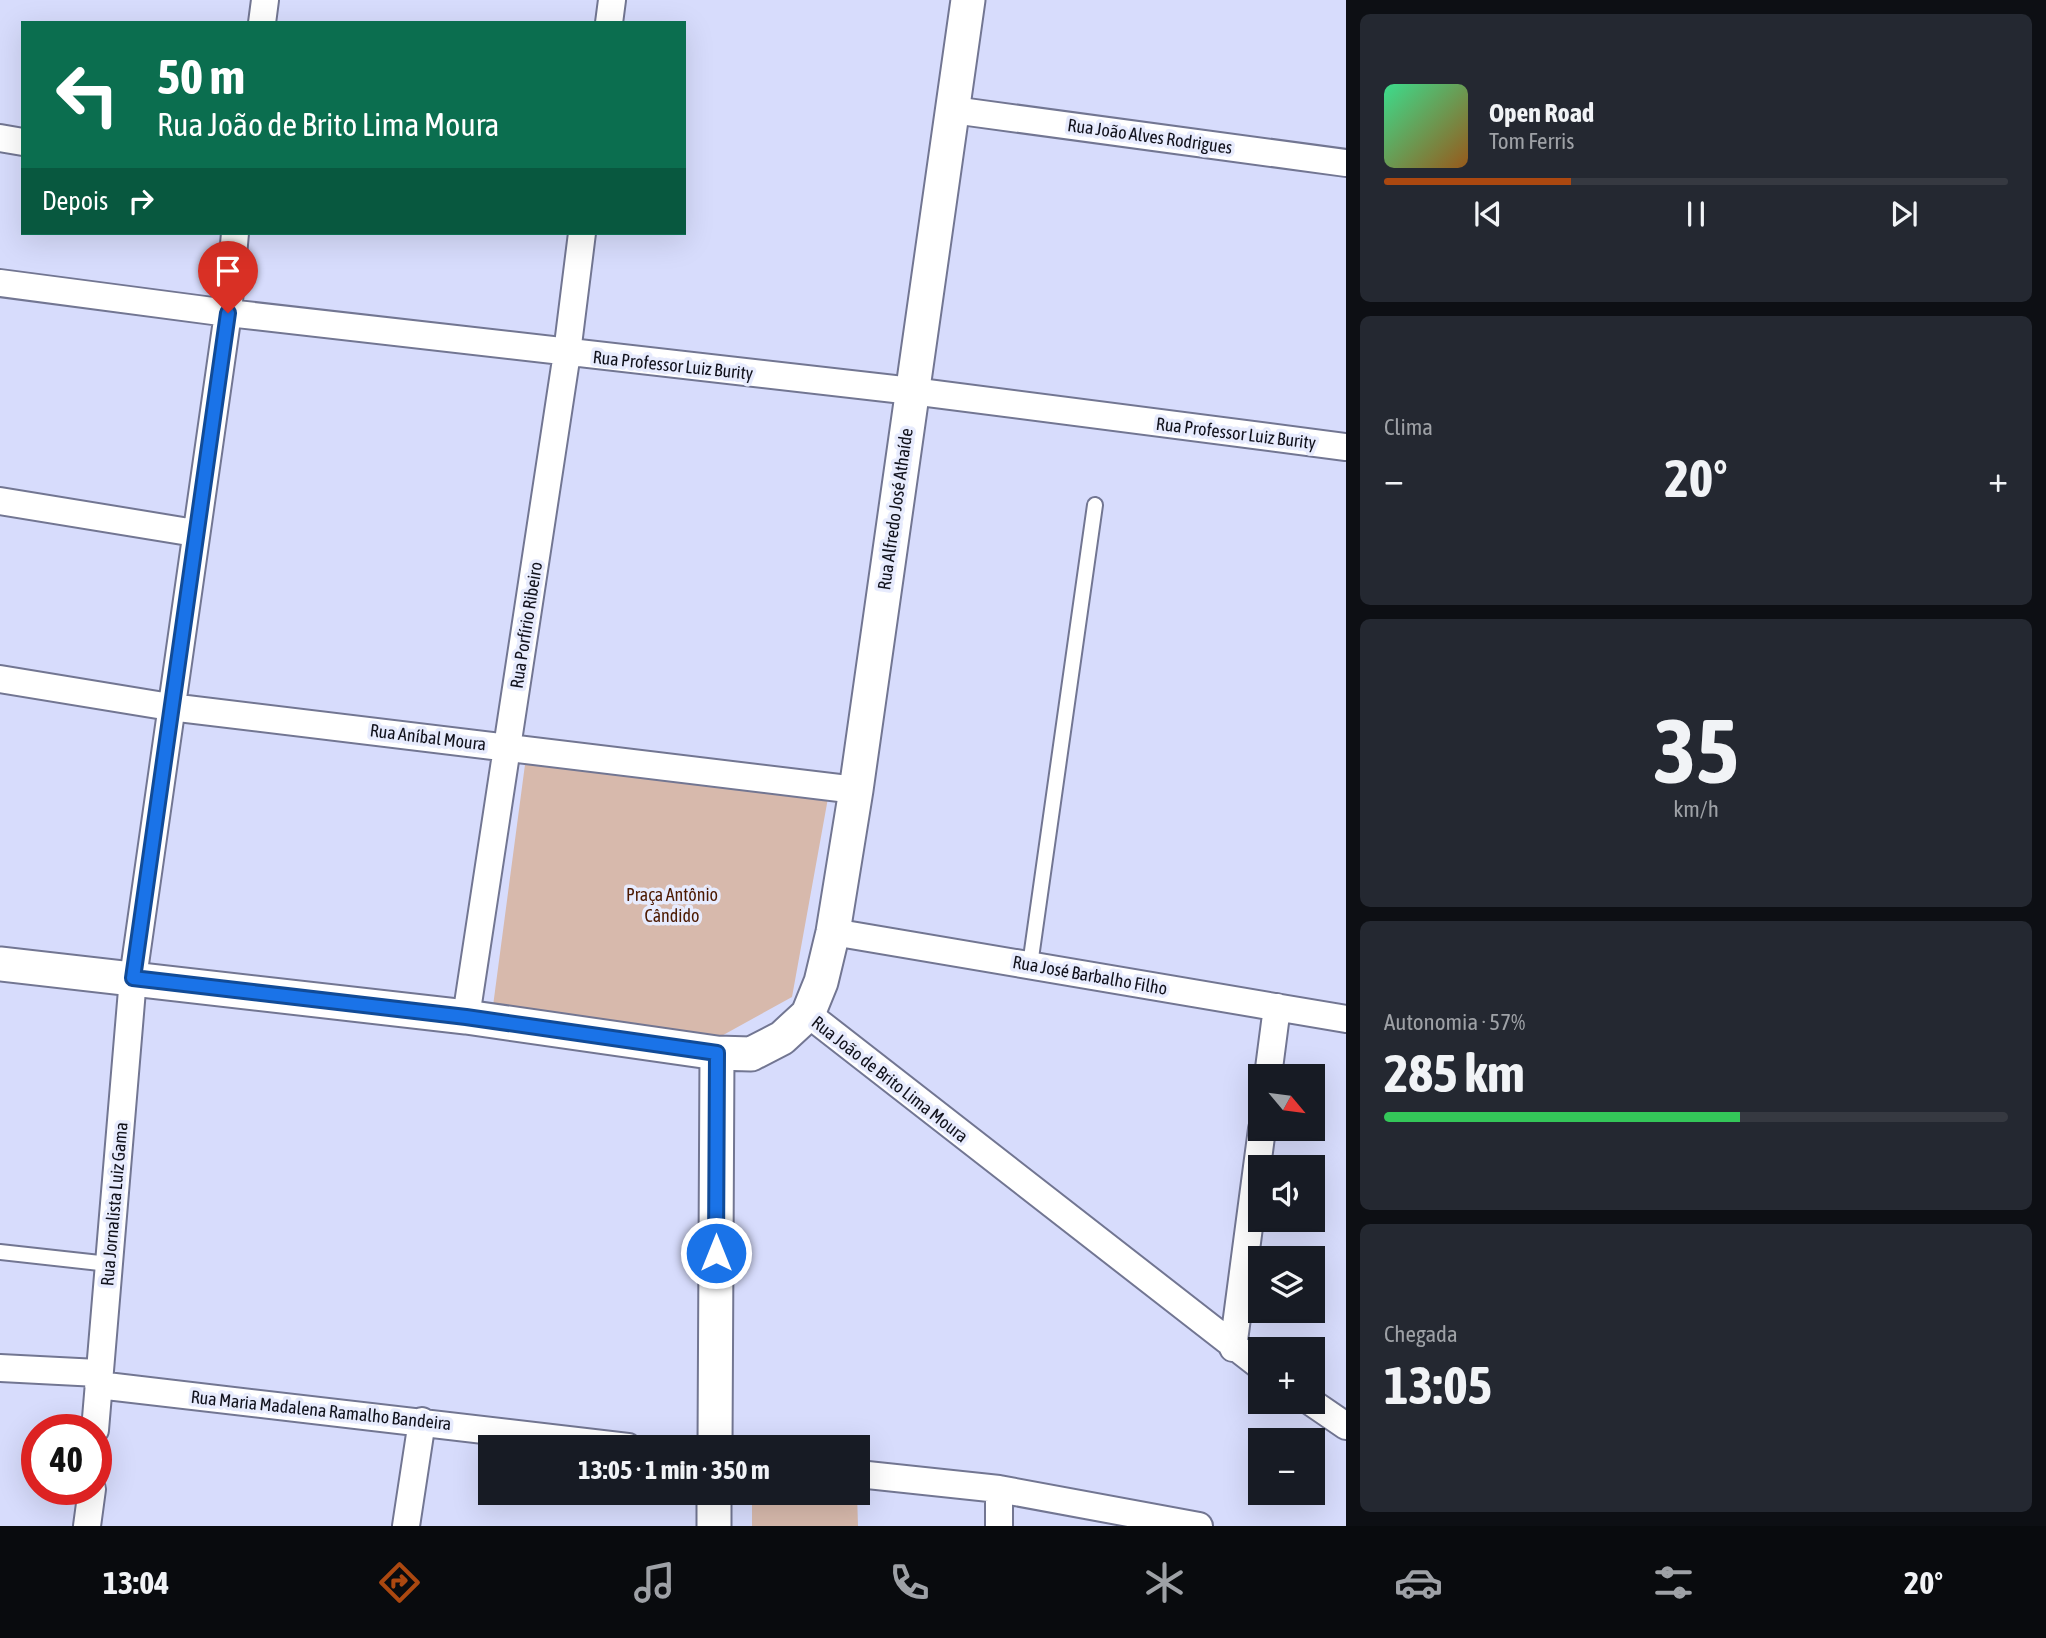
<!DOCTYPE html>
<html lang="pt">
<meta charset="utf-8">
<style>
body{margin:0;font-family:"Asap Condensed",sans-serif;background:#242831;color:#f1f3f6;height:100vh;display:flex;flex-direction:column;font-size:26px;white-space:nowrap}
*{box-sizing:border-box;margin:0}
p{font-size:23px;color:#9ea1a6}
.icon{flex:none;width:38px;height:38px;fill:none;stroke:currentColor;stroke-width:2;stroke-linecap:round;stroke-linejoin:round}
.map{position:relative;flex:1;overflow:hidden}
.sheet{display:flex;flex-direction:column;gap:14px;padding:14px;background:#0d0f14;width:700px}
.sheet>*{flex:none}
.banner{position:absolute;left:21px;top:21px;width:665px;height:214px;border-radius:0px;box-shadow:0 7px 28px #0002;background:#0b6e4f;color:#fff;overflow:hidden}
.needle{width:46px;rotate:119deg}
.fabs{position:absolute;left:1248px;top:1064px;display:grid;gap:14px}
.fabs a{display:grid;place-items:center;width:77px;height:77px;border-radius:0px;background:#171b24;box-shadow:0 7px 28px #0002;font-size:35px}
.speed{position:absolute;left:21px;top:1414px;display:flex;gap:14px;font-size:35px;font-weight:700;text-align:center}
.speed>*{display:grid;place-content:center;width:91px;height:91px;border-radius:50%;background:#171b24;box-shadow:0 7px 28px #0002;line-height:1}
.speed .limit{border:10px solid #d22;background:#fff;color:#111}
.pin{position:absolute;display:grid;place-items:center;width:60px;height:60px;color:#fff;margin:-72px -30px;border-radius:50% 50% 50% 0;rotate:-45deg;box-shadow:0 0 7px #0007}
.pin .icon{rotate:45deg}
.me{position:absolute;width:77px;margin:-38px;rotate:0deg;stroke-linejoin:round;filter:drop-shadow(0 0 5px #0008)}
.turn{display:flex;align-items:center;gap:24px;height:147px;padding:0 21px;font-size:32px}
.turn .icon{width:91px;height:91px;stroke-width:2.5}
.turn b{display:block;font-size:49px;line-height:60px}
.then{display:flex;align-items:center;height:66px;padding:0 21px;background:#0003;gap:14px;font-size:26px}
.big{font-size:52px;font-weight:700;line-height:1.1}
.sheet .card{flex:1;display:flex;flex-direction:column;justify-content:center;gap:10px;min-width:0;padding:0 24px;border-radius:10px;background:#242831}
.sheet .dial{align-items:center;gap:0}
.dial b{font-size:91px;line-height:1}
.song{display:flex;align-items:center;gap:21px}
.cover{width:84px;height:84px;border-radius:10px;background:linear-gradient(135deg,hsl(150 70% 55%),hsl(30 70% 35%))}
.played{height:7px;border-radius:4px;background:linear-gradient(90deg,#ab4810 30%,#363941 30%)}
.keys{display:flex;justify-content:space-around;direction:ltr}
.heat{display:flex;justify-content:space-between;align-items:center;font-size:38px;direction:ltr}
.charge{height:10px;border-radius:5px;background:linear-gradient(90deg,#34c759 57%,#363941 0)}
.trip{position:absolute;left:478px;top:1435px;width:392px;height:70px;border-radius:0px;background:#171b24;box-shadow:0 7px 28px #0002;font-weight:700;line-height:70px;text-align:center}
.menu{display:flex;height:112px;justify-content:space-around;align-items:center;background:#090b0e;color:#9ea1a6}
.menu .icon{width:49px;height:49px}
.menu .current{color:#ab4810}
.menu b{font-size:32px;color:#f1f3f6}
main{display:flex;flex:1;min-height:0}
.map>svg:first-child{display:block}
.green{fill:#d7b9ac}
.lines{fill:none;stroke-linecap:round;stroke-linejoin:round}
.service-casing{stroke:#727692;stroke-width:18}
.minor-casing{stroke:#727692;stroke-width:30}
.tertiary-casing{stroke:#727692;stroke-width:37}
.service{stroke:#fff;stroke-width:14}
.minor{stroke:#fff;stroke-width:26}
.tertiary{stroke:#fff;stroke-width:33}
.route-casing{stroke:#114b97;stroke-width:18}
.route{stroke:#1a73e8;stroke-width:12}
.labels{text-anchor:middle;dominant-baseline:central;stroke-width:7;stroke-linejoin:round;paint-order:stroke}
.street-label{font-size:18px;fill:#10111b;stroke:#e7ebfd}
.park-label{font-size:18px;fill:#4c1900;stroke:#e7ebfd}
</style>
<main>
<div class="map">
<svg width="1346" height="1526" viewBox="0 0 1346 1526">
<rect width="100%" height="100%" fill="#d7dcfc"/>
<!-- green -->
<path class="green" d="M 526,757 L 828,798 L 792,997 L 716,1039 L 493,1006 Z
M 752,1493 L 857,1493 L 858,1526 L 752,1526 Z"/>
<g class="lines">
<defs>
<path id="service" d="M 1030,965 L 1095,505
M 0,1252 L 109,1264"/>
<path id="minor" d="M 262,23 L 265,0
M 609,23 L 612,0
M 953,110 L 1346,163
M 0,138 L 23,142
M 0,283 L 228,313 L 912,391 L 1346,447
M 0,501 L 195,533
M 0,679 L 170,707 L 856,790
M 833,932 L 1346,1019
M 808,1014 L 1260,1366
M 466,1017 L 567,353 L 582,233
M 1268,1076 L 1277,1007
M 1233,1348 L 1262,1129
M 0,1368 L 98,1373
M 98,1385 L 628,1447
M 1311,1402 L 1346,1426
M 95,1430 L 133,978 L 228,313 L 235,233
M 858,1474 L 999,1489 L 1199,1526
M 999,1489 L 999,1526
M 87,1526 L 92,1489
M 406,1526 L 422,1421"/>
<path id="tertiary" d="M 0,964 L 466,1017 L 717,1053 L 751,1054 L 782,1038 L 808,1014 L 821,982 L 833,932 L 856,790 L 968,0
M 715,1447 L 717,1053
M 714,1526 L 714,1493"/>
</defs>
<!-- service casing -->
<use href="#service" class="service-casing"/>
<!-- minor casing -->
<use href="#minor" class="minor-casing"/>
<!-- tertiary casing -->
<use href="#tertiary" class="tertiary-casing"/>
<!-- service -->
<use href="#service" class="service"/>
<!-- minor -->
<use href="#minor" class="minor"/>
<!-- tertiary -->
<use href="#tertiary" class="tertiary"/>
</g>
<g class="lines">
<defs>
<path id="route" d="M 228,313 L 133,978 L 466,1017 L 717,1053 L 716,1253"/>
</defs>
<!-- route casing -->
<use href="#route" class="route-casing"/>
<!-- route -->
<use href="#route" class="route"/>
</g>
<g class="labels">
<!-- street labels -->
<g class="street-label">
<text transform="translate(1150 136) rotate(8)">Rua João Alves Rodrigues</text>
<text transform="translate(673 365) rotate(6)">Rua Professor Luiz Burity</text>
<text transform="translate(1236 433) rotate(7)">Rua Professor Luiz Burity</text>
<text transform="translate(895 509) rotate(-82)">Rua Alfredo José Athaíde</text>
<text transform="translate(526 625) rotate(-81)">Rua Porfírio Ribeiro</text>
<text transform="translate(428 737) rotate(7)">Rua Aníbal Moura</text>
<text transform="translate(1090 975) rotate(10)">Rua José Barbalho Filho</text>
<text transform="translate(890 1079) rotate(38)">Rua João de Brito Lima Moura</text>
<text transform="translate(114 1204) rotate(-85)">Rua Jornalista Luiz Gama</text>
<text transform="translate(321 1410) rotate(6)">Rua Maria Madalena Ramalho Bandeira</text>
</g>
<!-- park labels -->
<g class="park-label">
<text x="672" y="894">Praça Antônio<tspan x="672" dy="21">Cândido</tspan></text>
</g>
</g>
</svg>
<div class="fabs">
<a><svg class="needle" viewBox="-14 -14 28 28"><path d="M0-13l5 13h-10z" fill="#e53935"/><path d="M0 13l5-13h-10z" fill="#9ea1a6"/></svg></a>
<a><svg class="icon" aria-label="sound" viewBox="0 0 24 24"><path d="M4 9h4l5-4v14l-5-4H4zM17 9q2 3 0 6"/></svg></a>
<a><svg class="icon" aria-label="layers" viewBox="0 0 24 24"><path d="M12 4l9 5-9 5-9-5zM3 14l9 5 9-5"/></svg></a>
<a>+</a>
<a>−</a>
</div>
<div class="speed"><div class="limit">40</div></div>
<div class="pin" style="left:228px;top:313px;background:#d93025"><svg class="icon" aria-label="arrive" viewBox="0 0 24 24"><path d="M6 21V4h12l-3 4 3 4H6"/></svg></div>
<svg class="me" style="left:716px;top:1253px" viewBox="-20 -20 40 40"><circle r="17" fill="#1a73e8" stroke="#fff" stroke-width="3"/><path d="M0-11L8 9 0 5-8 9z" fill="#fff"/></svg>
<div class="trip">13:05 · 1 min · 350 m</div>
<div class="banner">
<div class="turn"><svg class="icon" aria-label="left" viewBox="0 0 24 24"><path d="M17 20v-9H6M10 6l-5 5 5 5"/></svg><div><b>50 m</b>Rua João de Brito Lima Moura</div></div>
<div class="then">Depois<svg class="icon" aria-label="right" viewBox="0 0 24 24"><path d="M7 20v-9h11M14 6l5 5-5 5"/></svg></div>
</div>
</div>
<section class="sheet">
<div class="card">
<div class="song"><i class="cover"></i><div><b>Open Road</b><p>Tom Ferris</p></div></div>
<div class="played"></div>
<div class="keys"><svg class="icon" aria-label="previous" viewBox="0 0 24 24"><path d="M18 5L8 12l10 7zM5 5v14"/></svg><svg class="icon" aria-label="pause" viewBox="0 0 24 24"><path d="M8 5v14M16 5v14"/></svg><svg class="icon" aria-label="next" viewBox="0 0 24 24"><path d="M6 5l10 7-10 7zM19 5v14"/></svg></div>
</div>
<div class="card"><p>Clima</p>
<div class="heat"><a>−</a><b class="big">20°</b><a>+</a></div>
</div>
<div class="card dial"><b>35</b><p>km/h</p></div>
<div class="card"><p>Autonomia · 57%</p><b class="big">285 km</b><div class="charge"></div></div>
<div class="card"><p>Chegada</p><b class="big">13:05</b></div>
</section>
</main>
<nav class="menu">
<b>13:04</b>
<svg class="icon current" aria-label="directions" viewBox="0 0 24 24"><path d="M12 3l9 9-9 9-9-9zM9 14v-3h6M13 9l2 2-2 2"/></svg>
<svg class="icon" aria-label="music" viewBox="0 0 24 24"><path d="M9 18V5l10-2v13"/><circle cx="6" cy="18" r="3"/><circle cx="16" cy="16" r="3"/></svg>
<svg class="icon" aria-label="phone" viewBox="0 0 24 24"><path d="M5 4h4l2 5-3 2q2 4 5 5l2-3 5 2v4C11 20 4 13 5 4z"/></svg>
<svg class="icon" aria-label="climate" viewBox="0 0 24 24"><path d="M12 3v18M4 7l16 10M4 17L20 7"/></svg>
<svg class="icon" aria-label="car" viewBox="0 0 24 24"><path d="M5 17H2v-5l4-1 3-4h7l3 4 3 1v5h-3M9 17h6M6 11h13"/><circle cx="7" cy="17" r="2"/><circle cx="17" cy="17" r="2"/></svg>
<svg class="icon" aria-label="filters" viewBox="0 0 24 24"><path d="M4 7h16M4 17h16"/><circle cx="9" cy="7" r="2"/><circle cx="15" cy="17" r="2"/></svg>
<b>20°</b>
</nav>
